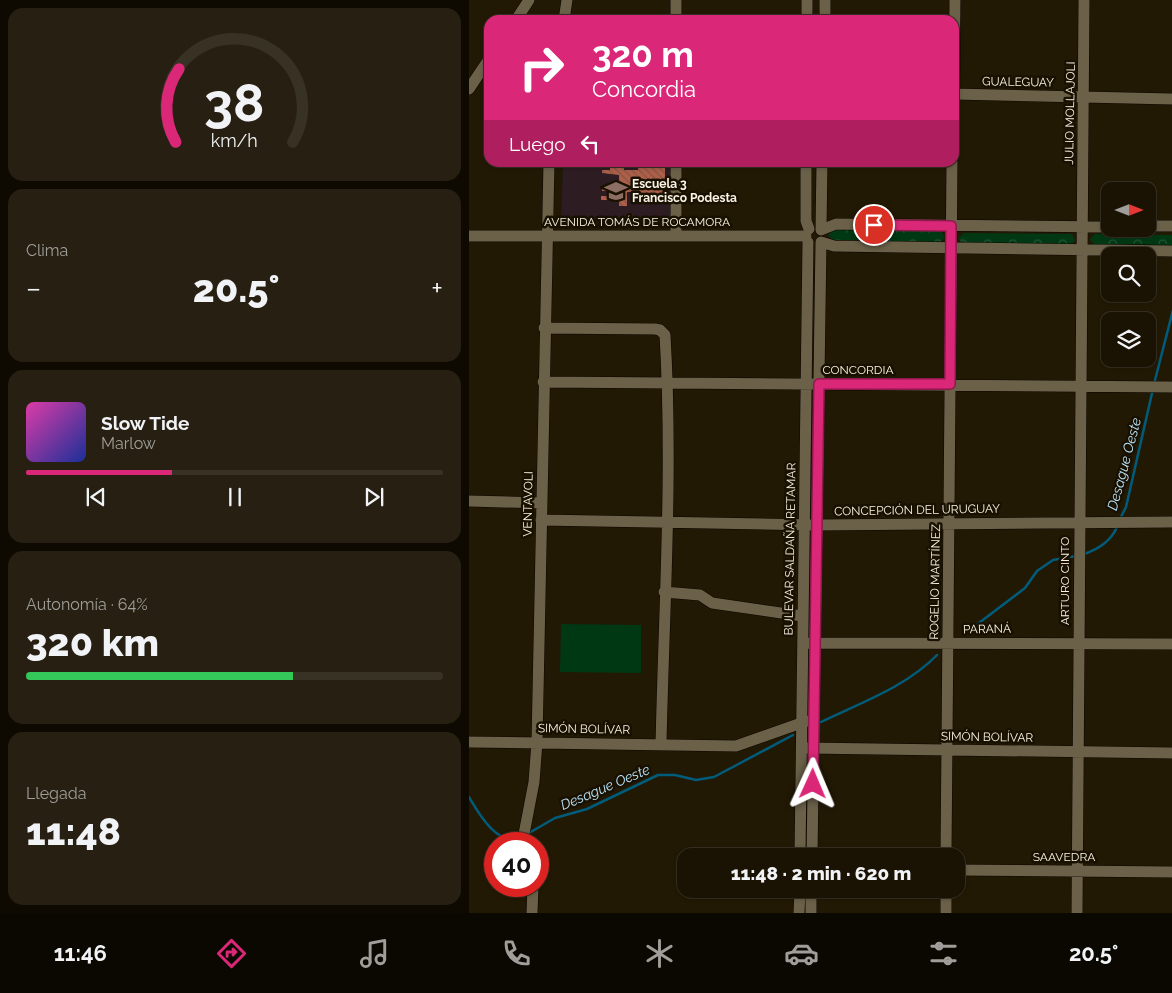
<!DOCTYPE html>
<html lang="es">
<meta charset="utf-8">
<style>
body{margin:0;font-family:Raleway,sans-serif;background:#272012;color:#f1f3f6;height:100vh;display:flex;flex-direction:column;font-size:19px;white-space:nowrap}
*{box-sizing:border-box;margin:0}
p{font-size:16px;color:#9f9e9a}
.icon{flex:none;width:28px;height:28px;fill:none;stroke:currentColor;stroke-width:2;stroke-linecap:round;stroke-linejoin:round}
.map{position:relative;flex:1;overflow:hidden}
.side{display:flex;flex-direction:column;gap:8px;padding:8px;background:#0e0a02;width:469px}
.side>*{flex:none}
.guide{position:absolute;left:15px;top:15px;width:475px;height:152px;border-radius:15px;box-shadow:0 1px 4px #0004,0 0 0 1px #383225;background:#db2777;color:#fff;overflow:hidden}
.needle{width:32px;rotate:90deg}
.fabs{position:absolute;left:632px;top:182px;display:grid;gap:10px}
.fabs a{display:grid;place-items:center;width:55px;height:55px;border-radius:10px;background:#1a1303;box-shadow:0 1px 4px #0004,0 0 0 1px #383225;font-size:25px}
.speed{position:absolute;left:15px;top:832px;display:flex;gap:10px;font-size:25px;font-weight:700;text-align:center}
.speed>*{display:grid;place-content:center;width:65px;height:65px;border-radius:50%;background:#1a1303;box-shadow:0 1px 4px #0004,0 0 0 1px #383225;line-height:1}
.speed .limit{border:8px solid #d22;background:#fff;color:#111}
.pin{position:absolute;display:grid;place-items:center;width:42px;height:42px;color:#fff;margin:-21px;border:2px solid #fff;border-radius:50%;box-shadow:0 1px 5px #0007}
.me{position:absolute;width:55px;margin:-28px;rotate:1deg;stroke-linejoin:round;filter:drop-shadow(0 0 4px #0008)}
.turn{display:flex;align-items:center;gap:18px;height:105px;padding:0 25px;font-size:22px}
.turn .icon{width:65px;height:65px;stroke-width:2.5}
.turn b{display:block;font-size:35px;line-height:42px}
.then{display:flex;align-items:center;height:48px;padding:0 25px;background:#0003;gap:10px;font-size:19px}
.big{font-size:38px;font-weight:800;line-height:1.1}
.side .widget{flex:1;display:flex;flex-direction:column;justify-content:center;gap:8px;min-width:0;padding:0 18px;border-radius:15px;background:#272012}
.side .dial{align-items:center;gap:0}
.dial svg{height:130px;overflow:visible;fill:none;stroke:#383225;stroke-width:7;stroke-linecap:round;text-anchor:middle}
.dial text{fill:#f1f3f6;stroke:none}
.song{display:flex;align-items:center;gap:15px}
.cover{width:60px;height:60px;border-radius:8px;background:linear-gradient(135deg,hsl(320 70% 55%),hsl(230 70% 35%))}
.played{height:5px;border-radius:2px;background:linear-gradient(90deg,#db2777 35%,#383225 35%)}
.keys{display:flex;justify-content:space-around;direction:ltr}
.heat{display:flex;justify-content:space-between;align-items:center;font-size:28px;direction:ltr}
.charge{height:8px;border-radius:4px;background:linear-gradient(90deg,#34c759 64%,#383225 0)}
.trip{position:absolute;left:208px;top:848px;width:288px;height:50px;border-radius:15px;background:#1a1303;box-shadow:0 1px 4px #0004,0 0 0 1px #383225;font-weight:800;line-height:50px;text-align:center}
.tabs{display:flex;height:80px;justify-content:space-around;align-items:center;background:#0a0801;color:#9f9e9a}
.tabs .icon{width:35px;height:35px}
.tabs .selected{color:#db2777}
.tabs b{font-size:22px;color:#f1f3f6}
main{display:flex;flex:1;min-height:0}
.map>svg:first-child{display:block}
.education{fill:#2d1c22}
.grass{fill:#003814}
.park{fill:url(#park-crowns)}
.lines{fill:none;stroke-linecap:round;stroke-linejoin:round}
.stream{stroke:#015c7b;stroke-width:2.5}
.building{fill:url(#building-back-hatch)}
.minor-casing{stroke:#0b0500;stroke-width:12}
.minor{stroke:#6b6149;stroke-width:11}
.route-casing{stroke:#8e194d;stroke-width:12}
.route{stroke:#db2777;stroke-width:9}
.labels{text-anchor:middle;dominant-baseline:central;stroke-width:5;stroke-linejoin:round;paint-order:stroke}
.street-label{font-size:12px;fill:#f8f3e5;stroke:#191000}
.poi-label{font-size:12px;font-weight:bold;fill:#f8f3e5;stroke:#191000;text-anchor:start}
.water-label{font-size:14px;font-style:italic;fill:#b9e6fd;stroke:#191000}
</style>
<main>
<section class="side">
<div class="widget dial"><svg viewBox="0 0 100 80">
<path d="M14 69A42 42 0 1 1 86 69"/>
<path d="M14 69A42 42 0 0 1 16 24" stroke="#db2777"/>
<text x="50" y="56" font-size="32" font-weight="700">38</text>
<text x="50" y="72" font-size="11">km/h</text>
</svg></div>
<div class="widget"><p>Clima</p>
<div class="heat"><a>−</a><b class="big">20.5°</b><a>+</a></div>
</div>
<div class="widget">
<div class="song"><i class="cover"></i><div><b>Slow Tide</b><p>Marlow</p></div></div>
<div class="played"></div>
<div class="keys"><svg class="icon" aria-label="previous" viewBox="0 0 24 24"><path d="M18 5L8 12l10 7zM5 5v14"/></svg><svg class="icon" aria-label="pause" viewBox="0 0 24 24"><path d="M8 5v14M16 5v14"/></svg><svg class="icon" aria-label="next" viewBox="0 0 24 24"><path d="M6 5l10 7-10 7zM19 5v14"/></svg></div>
</div>
<div class="widget"><p>Autonomía · 64%</p><b class="big">320 km</b><div class="charge"></div></div>
<div class="widget"><p>Llegada</p><b class="big">11:48</b></div>
</section>
<div class="map">
<svg width="704" height="913" viewBox="0 0 704 913">
<defs>
<pattern id="park-crowns" width="20" height="18" patternUnits="userSpaceOnUse" patternTransform="scale(1.25)"><rect width="20" height="18" fill="#003814"/><path d="M2 6a3 3 0 1 1 6 0M12 15a3 3 0 1 1 6 0" fill="none" stroke="#265536"/></pattern>
<pattern id="building-back-hatch" width="6" height="6" patternUnits="userSpaceOnUse" patternTransform="scale(1.25)"><rect width="6" height="6" fill="#af5f48"/><path d="M-1 5l2 2M0 0l6 6M5-1l2 2" fill="none" stroke="#825547"/></pattern>
</defs>
<rect width="100%" height="100%" fill="#221904"/>
<!-- education -->
<path class="education" d="M 94,163 L 202,163 L 202,220 L 92,221 Z"/>
<!-- grass -->
<path class="grass" d="M 92,624 L 172,625 L 172,673 L 91,672 Z"/>
<!-- park -->
<path class="park" d="M 364,230 L 472,231 L 476,237 L 472,242 L 364,240 L 359,235 Z
M 495,233 L 603,234 L 606,240 L 602,245 L 493,243 L 489,238 Z
M 626,234 L 703,235 L 703,245 L 625,244 L 621,239 Z"/>
<g class="lines">
<!-- stream -->
<path class="stream" d="M 685,384 L 704,310
M 651,519 L 657,507 L 684,389
M 615,554 C 630,549 642,541 648,527
M 498,632 L 556,588 L 568,571 L 584,560 L 607,556
M 352,722 C 391,703 437,687 468,655
M 0,797 C 10,814 29,848 53,837
M 60,833 L 86,818 L 118,809 L 189,775 L 206,775 L 227,780 L 245,777 L 324,735"/>
</g>
<!-- building -->
<path class="building" d="M 155,162 L 155,170 L 169,170 L 169,162 L 196,162 L 196,201 L 167,201 L 167,192 L 158,192 L 158,206 L 150,206 L 150,200 L 132,200 L 132,196 L 140,196 L 140,191 L 133,191 L 133,188 L 141,188 L 140,184 L 150,184 L 150,175 L 133,173 L 133,170 L 141,170 L 141,166 L 133,166 L 133,163 Z"/>
<g class="lines">
<defs>
<path id="minor" d="M 207,0 L 207,20
M 47,20 L 60,0
M 95,20 L 98,0
M 338,20 L 338,0
M 356,20 L 356,0
M 485,87 L 486,0
M 0,89 L 20,59
M 485,94 L 704,99
M 337,162 L 337,221 L 340,229
M 353,162 L 352,230 L 367,224 L 641,227
M 679,226 L 704,226
M 0,236 L 337,236
M 207,236 L 207,162
M 75,328 L 186,329 L 191,330 L 196,335 C 204,471 195,608 192,744
M 74,382 L 704,387
M 0,501 L 73,503
M 72,520 L 347,525 L 704,522
M 195,592 L 231,595 L 243,603 L 333,616
M 338,643 L 704,644
M 0,742 L 267,746 L 338,721
M 338,748 L 704,753
M 57,844 L 55,834 L 65,782 L 68,742 L 80,162
M 331,856 L 339,242
M 343,856 L 352,242 L 365,246 L 704,251
M 477,856 L 483,162
M 486,870 L 704,872
M 63,913 L 64,886
M 330,913 L 331,889
M 342,913 L 342,889
M 477,913 L 477,889
M 608,913 L 615,0"/>
</defs>
<!-- minor casing -->
<use href="#minor" class="minor-casing"/>
<!-- minor -->
<use href="#minor" class="minor"/>
</g>
<g class="lines">
<defs>
<path id="route" d="M 344,784 L 350,384 L 481,384 L 482,226 L 405,225"/>
</defs>
<!-- route casing -->
<use href="#route" class="route-casing"/>
<!-- route -->
<use href="#route" class="route"/>
</g>
<!-- icons -->
<defs>
<symbol id="school-bare" viewBox="-9 -9 18 18"><path d="M0-5L7-2L0 1L-7-2ZM-4 1L0 2.5L4 1V4Q0 6-4 4Z" fill="#8d6e63" stroke="#191000" stroke-width="2.5" paint-order="stroke"/></symbol>
</defs>
<g fill-rule="evenodd">
<use href="#school-bare" x="131" y="175" width="32" height="32"/>
</g>
<g class="labels">
<!-- street labels -->
<g class="street-label">
<text transform="translate(549 82) rotate(1)">GUALEGUAY</text>
<text transform="translate(601 113) rotate(-89)">JULIO MOLLAJOLI</text>
<text x="168" y="222">AVENIDA TOMÁS DE ROCAMORA</text>
<text x="389" y="370">CONCORDIA</text>
<text transform="translate(59 504) rotate(-89)">VENTAVOLI</text>
<text transform="translate(448 510) rotate(-1)">CONCEPCIÓN DEL URUGUAY</text>
<text transform="translate(321 549) rotate(-89)">BULEVAR SALDAÑA RETAMAR</text>
<text transform="translate(596 581) rotate(-90)">ARTURO CINTO</text>
<text transform="translate(466 582) rotate(-89)">ROGELIO MARTÍNEZ</text>
<text transform="translate(518 629) rotate(-1)">PARANÁ</text>
<text transform="translate(115 729) rotate(1)">SIMÓN BOLÍVAR</text>
<text transform="translate(518 737) rotate(1)">SIMÓN BOLÍVAR</text>
<text x="595" y="857">SAAVEDRA</text>
</g>
<!-- poi labels -->
<g class="poi-label">
<text x="163" y="184">Escuela 3<tspan x="163" dy="14">Francisco Podesta</tspan></text>
</g>
<!-- water labels -->
<g class="water-label">
<text transform="translate(655 464) rotate(-75)">Desague Oeste</text>
<text transform="translate(136 787) rotate(-23)">Desague Oeste</text>
</g>
</g>
</svg>
<div class="fabs">
<a><svg class="needle" viewBox="-14 -14 28 28"><path d="M0-13l5 13h-10z" fill="#e53935"/><path d="M0 13l5-13h-10z" fill="#9f9e9a"/></svg></a>
<a><svg class="icon" aria-label="search" viewBox="0 0 24 24"><circle cx="10" cy="10" r="6"/><path d="M15 15l6 6"/></svg></a>
<a><svg class="icon" aria-label="layers" viewBox="0 0 24 24"><path d="M12 4l9 5-9 5-9-5zM3 14l9 5 9-5"/></svg></a>
</div>
<div class="speed"><div class="limit">40</div></div>
<div class="pin" style="left:405px;top:225px;background:#d93025"><svg class="icon" aria-label="arrive" viewBox="0 0 24 24"><path d="M6 21V4h12l-3 4 3 4H6"/></svg></div>
<svg class="me" style="left:344px;top:784px" viewBox="-20 -20 40 40"><path d="M0-17L14 15 0 8-14 15z" fill="#db2777" stroke="#fff" stroke-width="4"/></svg>
<div class="trip">11:48 · 2 min · 620 m</div>
<div class="guide">
<div class="turn"><svg class="icon" aria-label="right" viewBox="0 0 24 24"><path d="M7 20v-9h11M14 6l5 5-5 5"/></svg><div><b>320 m</b>Concordia</div></div>
<div class="then">Luego<svg class="icon" aria-label="left" viewBox="0 0 24 24"><path d="M17 20v-9H6M10 6l-5 5 5 5"/></svg></div>
</div>
</div>
</main>
<nav class="tabs">
<b>11:46</b>
<svg class="icon selected" aria-label="directions" viewBox="0 0 24 24"><path d="M12 3l9 9-9 9-9-9zM9 14v-3h6M13 9l2 2-2 2"/></svg>
<svg class="icon" aria-label="music" viewBox="0 0 24 24"><path d="M9 18V5l10-2v13"/><circle cx="6" cy="18" r="3"/><circle cx="16" cy="16" r="3"/></svg>
<svg class="icon" aria-label="phone" viewBox="0 0 24 24"><path d="M5 4h4l2 5-3 2q2 4 5 5l2-3 5 2v4C11 20 4 13 5 4z"/></svg>
<svg class="icon" aria-label="climate" viewBox="0 0 24 24"><path d="M12 3v18M4 7l16 10M4 17L20 7"/></svg>
<svg class="icon" aria-label="car" viewBox="0 0 24 24"><path d="M5 17H2v-5l4-1 3-4h7l3 4 3 1v5h-3M9 17h6M6 11h13"/><circle cx="7" cy="17" r="2"/><circle cx="17" cy="17" r="2"/></svg>
<svg class="icon" aria-label="filters" viewBox="0 0 24 24"><path d="M4 7h16M4 17h16"/><circle cx="9" cy="7" r="2"/><circle cx="15" cy="17" r="2"/></svg>
<b>20.5°</b>
</nav>
